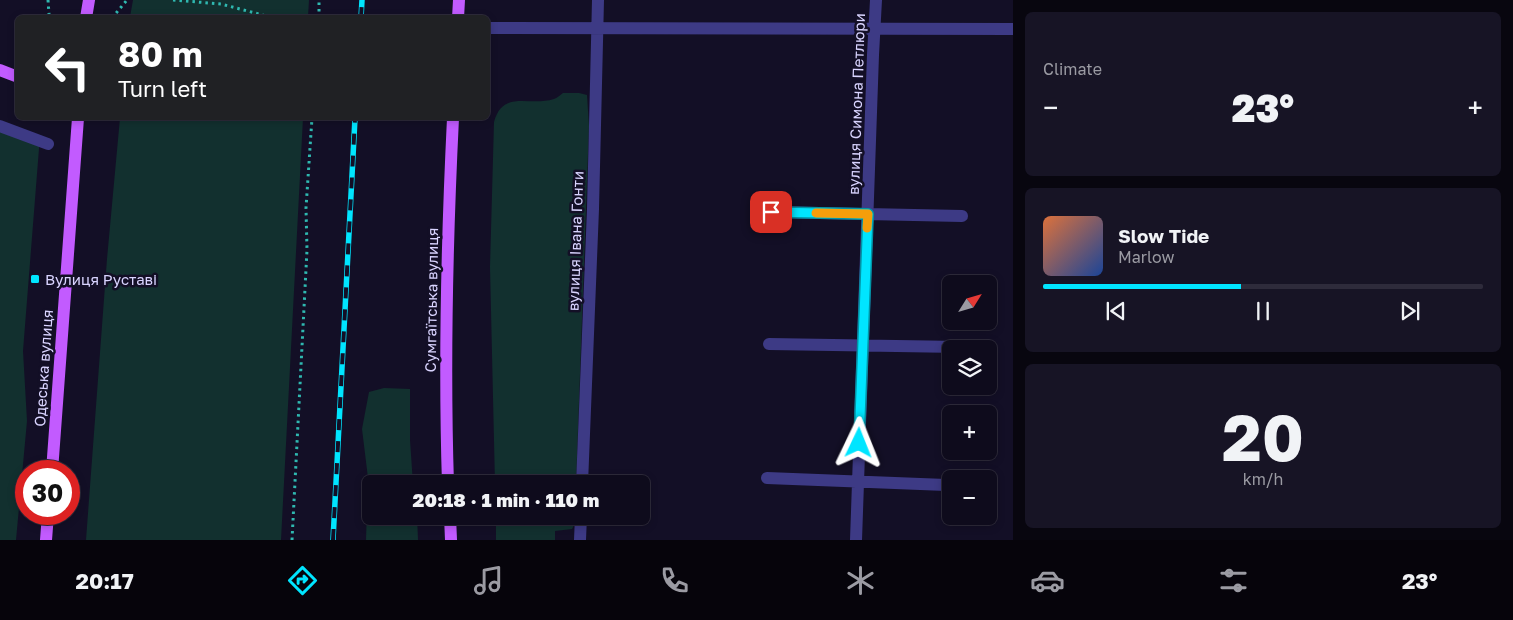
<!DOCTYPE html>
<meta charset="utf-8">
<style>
body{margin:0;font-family:"Golos Text",sans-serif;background:#171425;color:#f1f3f6;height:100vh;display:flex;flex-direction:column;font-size:19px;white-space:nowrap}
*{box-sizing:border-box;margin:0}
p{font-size:16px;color:#9b9ba3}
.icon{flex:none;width:28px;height:28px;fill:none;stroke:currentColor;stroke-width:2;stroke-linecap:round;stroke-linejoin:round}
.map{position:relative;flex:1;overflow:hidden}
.drawer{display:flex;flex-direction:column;gap:12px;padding:12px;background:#08060f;width:500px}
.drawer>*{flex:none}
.guide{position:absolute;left:15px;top:15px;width:475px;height:105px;border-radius:8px;box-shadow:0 2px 8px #0003,0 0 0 1px #2e2b3b;background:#202124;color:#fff;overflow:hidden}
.needle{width:32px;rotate:53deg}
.buttons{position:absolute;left:942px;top:275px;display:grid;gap:10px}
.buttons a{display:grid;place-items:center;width:55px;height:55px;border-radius:8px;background:#0e0b1c;box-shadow:0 2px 8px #0003,0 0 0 1px #2e2b3b;font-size:25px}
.speed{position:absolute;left:15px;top:460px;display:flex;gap:10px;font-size:25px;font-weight:700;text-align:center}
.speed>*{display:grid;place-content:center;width:65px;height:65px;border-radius:50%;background:#0e0b1c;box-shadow:0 2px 8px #0003,0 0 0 1px #2e2b3b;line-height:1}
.speed .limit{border:8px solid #d22;background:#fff;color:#111}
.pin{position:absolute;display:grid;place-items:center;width:42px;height:42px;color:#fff;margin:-21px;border-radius:10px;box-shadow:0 2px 8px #0006}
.me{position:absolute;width:55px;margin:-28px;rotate:2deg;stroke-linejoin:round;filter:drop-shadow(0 0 4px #0008)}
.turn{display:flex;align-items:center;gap:18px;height:105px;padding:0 20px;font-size:22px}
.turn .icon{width:65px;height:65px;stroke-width:2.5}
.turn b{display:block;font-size:35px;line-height:42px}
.big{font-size:38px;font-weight:800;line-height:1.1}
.drawer .tile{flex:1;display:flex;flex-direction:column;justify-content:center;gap:8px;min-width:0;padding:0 18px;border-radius:8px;background:#171425}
.drawer .dial{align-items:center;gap:0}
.dial b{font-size:65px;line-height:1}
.song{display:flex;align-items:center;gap:15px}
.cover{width:60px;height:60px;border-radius:8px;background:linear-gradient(135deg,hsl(20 70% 55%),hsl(220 70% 35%))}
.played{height:5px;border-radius:2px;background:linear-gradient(90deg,#00e5ff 45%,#2e2b3b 45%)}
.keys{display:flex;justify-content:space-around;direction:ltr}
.heat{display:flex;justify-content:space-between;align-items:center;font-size:28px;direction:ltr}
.trip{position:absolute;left:362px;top:475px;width:288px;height:50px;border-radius:8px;background:#0e0b1c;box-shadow:0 2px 8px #0003,0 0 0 1px #2e2b3b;font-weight:800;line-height:50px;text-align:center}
.menu{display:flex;height:80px;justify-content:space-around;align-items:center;background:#06040b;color:#9b9ba3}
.menu .icon{width:35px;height:35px}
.menu .selected{color:#00e5ff}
.menu b{font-size:22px;color:#f1f3f6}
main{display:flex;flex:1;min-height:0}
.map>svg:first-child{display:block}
.green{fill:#12302f}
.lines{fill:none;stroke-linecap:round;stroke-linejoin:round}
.path{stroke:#2fb8b0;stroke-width:3;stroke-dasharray:2.5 4;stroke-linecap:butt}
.minor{stroke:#3d3a85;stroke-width:12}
.major{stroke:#c25bff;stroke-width:12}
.rail-casing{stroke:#00e5ff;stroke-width:5.5}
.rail{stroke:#130f26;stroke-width:4;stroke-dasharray:11;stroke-linecap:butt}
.route-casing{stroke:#0095a6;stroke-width:12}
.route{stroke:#00e5ff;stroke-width:9}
.slow{stroke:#f59e0b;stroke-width:9}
.poi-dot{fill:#00e5ff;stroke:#130f26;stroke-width:2}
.labels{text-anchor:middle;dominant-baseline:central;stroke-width:5;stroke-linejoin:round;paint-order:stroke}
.street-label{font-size:15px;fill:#d9d4ff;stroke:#130f26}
.poi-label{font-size:15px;fill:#d9d4ff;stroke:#130f26;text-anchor:start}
</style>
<main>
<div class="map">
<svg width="1013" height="540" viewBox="0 0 1013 540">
<rect width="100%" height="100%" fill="#130f26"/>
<!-- green -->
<path class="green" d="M 133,0 L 309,0 L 308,17 L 130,17 Z
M 563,93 L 579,93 L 587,95 L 589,126 L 576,484 L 495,484 L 490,267 L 494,122 C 503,89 529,107 554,99 C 557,98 560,95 563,93 Z
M 120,118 L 303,118 L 281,540 L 86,540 L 107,259 Z
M 0,121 L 40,136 L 23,351 L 27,421 L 16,540 L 0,540 Z
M 384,388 L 410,389 L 410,440 L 413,484 L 371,484 L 371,516 L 417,516 L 418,540 L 366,540 L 368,478 L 362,429 L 369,392 Z
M 496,516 L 575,516 L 575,523 L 572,529 L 555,531 L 555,540 L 496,540 Z"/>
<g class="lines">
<!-- path -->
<path class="path" d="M 48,0 L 49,14
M 173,0 L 221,4 L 274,18
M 112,18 L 127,0
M 319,18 L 319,0
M 292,540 L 307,250 L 306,208 L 312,118"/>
<!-- minor -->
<path class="minor" d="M 488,28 L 1013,29
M 0,126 L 48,144
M 771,212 L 962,216
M 769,344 L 960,347
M 767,478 L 946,485
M 582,484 L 593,209 L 598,0
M 580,540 L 581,516
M 856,540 L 873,55 L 876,0"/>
<!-- major -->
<path class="major" d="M 86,18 L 89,0
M 458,18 L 459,0
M 0,70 L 18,77
M 52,471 L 78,118
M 448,484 C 444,362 447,240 453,118
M 450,516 L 451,540
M 46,540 L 48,514"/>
<defs>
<path id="rail" d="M 361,18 L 362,0
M 333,540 L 355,118"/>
</defs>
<!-- rail casing -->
<use href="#rail" class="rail-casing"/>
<!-- rail -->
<use href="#rail" class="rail"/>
</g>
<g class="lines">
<defs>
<path id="route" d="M 771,212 L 868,214 L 859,443"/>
</defs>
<!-- route casing -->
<use href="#route" class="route-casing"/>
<!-- route -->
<use href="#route" class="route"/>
<!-- slow -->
<path class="slow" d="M 816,213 L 868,214 L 867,228"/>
</g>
<!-- markers -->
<rect class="poi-dot" x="30" y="274" width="10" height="10" rx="2.5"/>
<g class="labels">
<!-- street labels -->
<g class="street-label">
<text transform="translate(856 104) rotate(-88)">вулиця Симона Петлюри</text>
<text transform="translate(575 241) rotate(-88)">вулиця Івана Гонти</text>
<text transform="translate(431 300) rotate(-89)">Сумгаїтська вулиця</text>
<text transform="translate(43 368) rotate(-86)">Одеська вулиця</text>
</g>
<!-- poi labels -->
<g class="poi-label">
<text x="45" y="279">Вулиця Руставі</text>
</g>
</g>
</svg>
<div class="buttons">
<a><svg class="needle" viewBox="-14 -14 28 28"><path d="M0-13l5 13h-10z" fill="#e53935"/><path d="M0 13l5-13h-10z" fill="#9b9ba3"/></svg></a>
<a><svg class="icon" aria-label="layers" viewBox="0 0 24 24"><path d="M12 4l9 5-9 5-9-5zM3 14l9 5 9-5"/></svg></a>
<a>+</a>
<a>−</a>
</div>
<div class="speed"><div class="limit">30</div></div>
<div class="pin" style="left:771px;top:212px;background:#d93025"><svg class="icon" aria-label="arrive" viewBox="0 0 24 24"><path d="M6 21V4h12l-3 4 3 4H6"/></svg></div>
<svg class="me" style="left:859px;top:443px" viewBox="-20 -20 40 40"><path d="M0-17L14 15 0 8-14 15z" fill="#00e5ff" stroke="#fff" stroke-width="4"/></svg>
<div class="trip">20:18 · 1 min · 110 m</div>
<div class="guide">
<div class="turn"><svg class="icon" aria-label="left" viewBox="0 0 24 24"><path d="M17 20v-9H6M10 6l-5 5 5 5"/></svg><div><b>80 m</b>Turn left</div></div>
</div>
</div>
<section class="drawer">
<div class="tile"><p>Climate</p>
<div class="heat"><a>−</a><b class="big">23°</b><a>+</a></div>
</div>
<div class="tile">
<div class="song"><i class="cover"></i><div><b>Slow Tide</b><p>Marlow</p></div></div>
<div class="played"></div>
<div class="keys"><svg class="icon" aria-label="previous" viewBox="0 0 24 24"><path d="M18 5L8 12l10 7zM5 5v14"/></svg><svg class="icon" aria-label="pause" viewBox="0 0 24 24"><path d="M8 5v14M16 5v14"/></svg><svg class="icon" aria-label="next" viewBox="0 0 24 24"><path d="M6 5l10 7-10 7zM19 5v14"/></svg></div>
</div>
<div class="tile dial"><b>20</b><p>km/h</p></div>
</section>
</main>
<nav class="menu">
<b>20:17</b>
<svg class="icon selected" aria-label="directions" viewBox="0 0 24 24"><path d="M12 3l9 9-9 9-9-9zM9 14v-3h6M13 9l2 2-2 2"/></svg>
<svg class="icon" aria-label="music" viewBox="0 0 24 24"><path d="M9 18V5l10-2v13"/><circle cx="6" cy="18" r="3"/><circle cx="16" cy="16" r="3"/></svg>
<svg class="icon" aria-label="phone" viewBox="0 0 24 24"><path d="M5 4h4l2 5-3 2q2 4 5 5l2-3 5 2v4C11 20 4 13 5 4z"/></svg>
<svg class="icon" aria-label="climate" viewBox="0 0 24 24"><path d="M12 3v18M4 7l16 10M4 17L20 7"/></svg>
<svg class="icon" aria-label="car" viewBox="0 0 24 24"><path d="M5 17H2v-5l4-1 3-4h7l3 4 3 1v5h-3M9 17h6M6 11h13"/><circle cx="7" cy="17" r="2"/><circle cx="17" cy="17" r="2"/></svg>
<svg class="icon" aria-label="filters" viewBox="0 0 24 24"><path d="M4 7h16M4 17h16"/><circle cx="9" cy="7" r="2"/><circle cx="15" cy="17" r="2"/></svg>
<b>23°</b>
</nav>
